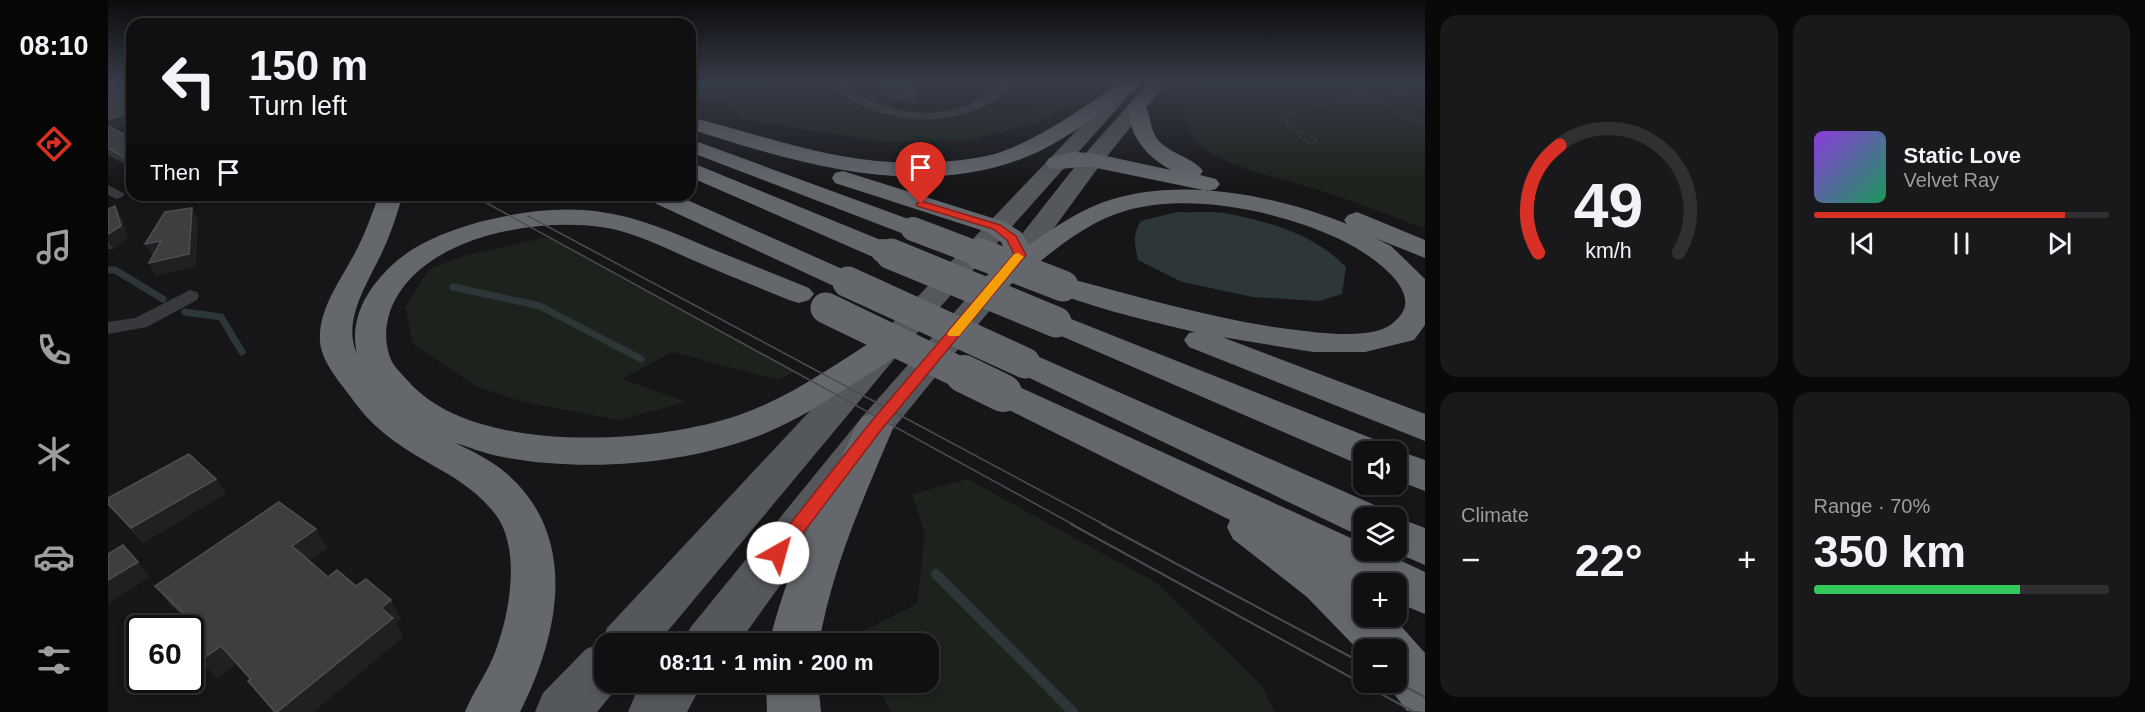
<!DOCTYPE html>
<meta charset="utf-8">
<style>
body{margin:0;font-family:Helvetica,sans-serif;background:#19191b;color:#f1f3f6;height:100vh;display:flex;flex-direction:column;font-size:22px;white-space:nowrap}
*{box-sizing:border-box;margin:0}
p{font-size:20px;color:#9c9d9f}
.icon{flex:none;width:33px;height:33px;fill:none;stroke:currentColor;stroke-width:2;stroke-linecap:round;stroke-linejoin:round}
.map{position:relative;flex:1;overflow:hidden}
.sheet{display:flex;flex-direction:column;gap:15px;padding:15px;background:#09090a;width:720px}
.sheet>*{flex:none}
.hud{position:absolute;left:18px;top:18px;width:570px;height:183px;border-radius:18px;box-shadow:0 3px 9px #0003,0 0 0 2px #303032;background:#101012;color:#f1f3f6;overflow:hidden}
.controls{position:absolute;left:1245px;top:441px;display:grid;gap:12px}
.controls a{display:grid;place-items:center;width:54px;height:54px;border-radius:12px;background:#101012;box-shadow:0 3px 9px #0003,0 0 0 2px #303032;font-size:30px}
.speed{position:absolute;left:18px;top:615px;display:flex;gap:12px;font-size:30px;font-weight:700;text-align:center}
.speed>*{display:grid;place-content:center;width:78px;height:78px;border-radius:50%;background:#101012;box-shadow:0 3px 9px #0003,0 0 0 2px #303032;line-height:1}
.speed .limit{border:3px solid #111;border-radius:9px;background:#fff;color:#111}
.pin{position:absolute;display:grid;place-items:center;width:51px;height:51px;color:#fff;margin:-62px -26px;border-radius:50% 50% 50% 0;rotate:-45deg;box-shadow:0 0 6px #0007}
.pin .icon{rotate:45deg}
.me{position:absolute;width:66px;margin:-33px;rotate:38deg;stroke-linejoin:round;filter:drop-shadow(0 0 4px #0008)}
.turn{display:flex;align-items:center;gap:21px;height:126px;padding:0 24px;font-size:27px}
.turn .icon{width:78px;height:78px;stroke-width:2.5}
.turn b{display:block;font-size:42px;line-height:51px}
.then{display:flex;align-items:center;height:57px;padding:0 24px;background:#0003;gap:12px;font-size:22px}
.big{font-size:45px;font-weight:700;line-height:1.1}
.sheet .widget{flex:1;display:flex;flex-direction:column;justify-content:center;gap:9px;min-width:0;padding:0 21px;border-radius:18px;background:#19191b}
.sheet .dial{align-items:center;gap:0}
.dial svg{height:156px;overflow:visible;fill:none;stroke:#303032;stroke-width:7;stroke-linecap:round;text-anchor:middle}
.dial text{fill:#f1f3f6;stroke:none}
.song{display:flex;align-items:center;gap:18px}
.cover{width:72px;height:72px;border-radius:9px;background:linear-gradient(135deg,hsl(270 70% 55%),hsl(150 70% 35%))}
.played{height:6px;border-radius:3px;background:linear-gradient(90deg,#d93025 85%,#303032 85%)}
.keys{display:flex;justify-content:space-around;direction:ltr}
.heat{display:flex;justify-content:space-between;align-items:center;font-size:33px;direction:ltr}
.charge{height:9px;border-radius:4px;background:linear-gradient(90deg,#34c759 70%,#303032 0)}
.sheet .tiles{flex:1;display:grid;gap:15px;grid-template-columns:repeat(2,1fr)}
.trip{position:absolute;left:486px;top:633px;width:345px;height:60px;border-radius:18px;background:#101012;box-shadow:0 3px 9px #0003,0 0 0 2px #303032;font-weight:700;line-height:60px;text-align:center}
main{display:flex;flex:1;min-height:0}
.menu{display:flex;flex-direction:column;width:108px;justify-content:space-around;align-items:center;background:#060607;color:#9c9d9f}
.menu .icon{width:42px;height:42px}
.menu .active{color:#d93025}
.menu b{font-size:27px;color:#f1f3f6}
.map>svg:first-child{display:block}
.green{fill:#1d221c}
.water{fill:#2d373a}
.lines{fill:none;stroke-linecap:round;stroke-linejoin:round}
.stream-far1{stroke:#2d373a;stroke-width:7}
.stream{stroke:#2d373a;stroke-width:10}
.path{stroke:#3d4043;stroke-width:2;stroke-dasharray:1.5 3;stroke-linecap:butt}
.street{fill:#37393c;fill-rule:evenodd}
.primary{fill:#54575b;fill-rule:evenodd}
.highway{fill:#64686d;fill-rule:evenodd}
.tram-far1{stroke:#4b4d51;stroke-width:1.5}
.tram{stroke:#4b4d51;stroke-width:2}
.highway-bridge-far2{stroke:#64686d;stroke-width:24}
.highway-bridge-far1{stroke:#64686d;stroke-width:31}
.highway-bridge{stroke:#64686d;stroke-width:38}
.wall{fill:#2f3132}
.shaded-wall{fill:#202022}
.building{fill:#3c3e40;stroke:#4d5053;stroke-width:1.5}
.route{fill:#d93025;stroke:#8d1f18;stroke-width:1.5}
.slow{fill:#f59e0b}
</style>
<main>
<nav class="menu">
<b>08:10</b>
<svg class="icon active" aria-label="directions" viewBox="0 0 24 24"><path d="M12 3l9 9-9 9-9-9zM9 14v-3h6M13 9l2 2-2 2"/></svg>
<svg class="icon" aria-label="music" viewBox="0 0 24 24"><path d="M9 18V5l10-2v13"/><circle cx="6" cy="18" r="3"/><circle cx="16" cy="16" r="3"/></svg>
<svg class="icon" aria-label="phone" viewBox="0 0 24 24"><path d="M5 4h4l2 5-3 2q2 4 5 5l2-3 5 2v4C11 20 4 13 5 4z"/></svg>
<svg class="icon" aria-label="climate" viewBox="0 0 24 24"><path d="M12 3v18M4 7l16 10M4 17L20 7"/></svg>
<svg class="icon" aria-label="car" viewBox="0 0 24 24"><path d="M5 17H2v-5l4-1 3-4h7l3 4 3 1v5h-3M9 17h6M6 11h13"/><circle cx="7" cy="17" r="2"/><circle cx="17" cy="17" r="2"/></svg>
<svg class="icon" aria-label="filters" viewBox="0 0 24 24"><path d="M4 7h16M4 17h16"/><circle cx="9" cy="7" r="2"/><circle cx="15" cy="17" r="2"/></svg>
</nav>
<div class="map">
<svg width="1317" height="712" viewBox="0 0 1317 712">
<rect width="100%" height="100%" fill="#161618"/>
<!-- green -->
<path class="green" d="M 582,83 L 669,83 L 669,102 L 722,104 L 774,83 L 822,83 L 787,101 L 775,116 L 839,120 L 880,109 L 918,111 L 947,100 L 970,101 L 927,124 L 863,140 L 776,142 L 632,119 L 613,96 L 582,104 Z
M 1082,83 L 1317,83 L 1317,229 C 1280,214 1242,200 1204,188 C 1168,177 1129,170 1096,149 C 1078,138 1069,100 1082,83 Z
M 440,237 L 688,371 L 670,380 L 564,352 L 514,379 L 579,402 L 511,420 L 415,402 L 370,387 L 305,344 L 297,307 L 321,269 L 356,256 Z
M 860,479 L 1050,584 L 1153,685 L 1167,712 L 783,712 L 768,683 L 820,682 L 820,644 L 749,643 L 745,636 L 809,604 L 817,534 L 804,494 Z"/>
<!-- water -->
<path class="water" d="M 1069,212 C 1084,213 1101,211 1116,213 C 1160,221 1206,234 1238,267 L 1234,294 L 1211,301 L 1145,297 L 1074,282 L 1030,260 C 1027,245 1024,235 1033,221 Z"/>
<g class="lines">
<!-- stream-far1 -->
<path class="stream-far1" d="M 0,270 L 7,270 L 55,299
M 345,287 L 432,306 L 533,359
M 77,312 L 113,317 L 134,352"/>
<!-- stream -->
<path class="stream" d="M 828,574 L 965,712"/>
<!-- path -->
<path class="path" d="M 1245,83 L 1293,114 L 1317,124
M 1275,83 L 1317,109
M 1248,99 L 1276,103
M 1193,133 L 1191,136 C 1197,141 1203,145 1210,141 L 1178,124 L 1179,116 L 1216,104 L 1247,99 L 1254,94 L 1253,88"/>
<!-- street -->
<path class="street" d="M 728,83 L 740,83 L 740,89 C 773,111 823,121 861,104 C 877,96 890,83 907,83 C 863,132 781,128 730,92 Z
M 0,185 L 17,194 L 14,197 L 9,199 L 0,195 Z
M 82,290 L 89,292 L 91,296 L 89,300 L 39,327 L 0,334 L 0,322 L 27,318 Z"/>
<!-- primary -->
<path class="primary" d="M 1014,83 L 1032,83 L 793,351 L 549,644 L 496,644 L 496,682 L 514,682 L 489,712 L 427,712 L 435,693 L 478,649 L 493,643 L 499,628 L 771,337 Z
M 1040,83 L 1058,83 L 992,165 L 922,261 L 780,435 L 630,644 L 575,644 L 582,628 L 754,417 L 902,249 L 976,155 Z
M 537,682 L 595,682 L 579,712 L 520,712 L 528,693 Z"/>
<!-- highway -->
<path class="highway" d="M 1012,83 L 1032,84 C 1023,96 990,115 977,124 C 956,138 935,151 913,159 C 805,200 686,162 582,129 L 582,117 C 669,139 739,168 831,162 C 856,160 880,158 903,148 C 942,132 977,106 1012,83 Z
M 1029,102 L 1036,104 C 1044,116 1041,131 1052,142 C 1064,154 1087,159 1095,171 L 1092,175 L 1108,179 L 1112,184 L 1108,189 L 1100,191 L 984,167 C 970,166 953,171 941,168 L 938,163 L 941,158 L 965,152 L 984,153 L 1063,170 C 1038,156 1022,137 1020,108 L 1022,104 Z
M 582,139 L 814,224 L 818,229 L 814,234 L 805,237 L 796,234 L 582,152 Z
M 582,162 L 785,245 L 788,251 L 785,257 L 775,259 L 765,257 L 582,177 Z
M 735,171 L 897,222 L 913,232 L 921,245 C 947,227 974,208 1005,199 C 1080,177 1168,196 1239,224 L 1236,220 L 1240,215 L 1249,212 L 1317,240 L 1317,258 L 1267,238 L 1283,246 L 1317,279 L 1317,325 L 1306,340 L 1257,352 L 1205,352 L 1114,337 L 1317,414 L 1317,441 L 1081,347 L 1076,340 L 1081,333 L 1087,332 C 1063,326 951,301 941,286 L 945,280 L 955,277 C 1030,296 1103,319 1180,329 C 1205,332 1232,336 1257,333 C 1272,331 1282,328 1292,316 C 1316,287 1252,248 1229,238 C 1170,211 1081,192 1017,211 C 974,223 938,258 903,284 L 893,287 L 883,284 L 879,278 L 883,272 L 901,259 L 893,242 L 879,232 L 727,183 L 724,178 L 727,173 Z
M 271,195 L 295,195 C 289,213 284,231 276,248 C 262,280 233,319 249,354 C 241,320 258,290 283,266 C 307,243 340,231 371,222 C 411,212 452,206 493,212 C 532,217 568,234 604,249 C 637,262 669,275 701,288 L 706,294 L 701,300 L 691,303 L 681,300 C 647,286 614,273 580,258 C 553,246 523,231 493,227 C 426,218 319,236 286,302 C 277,320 275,343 284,362 C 288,369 295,375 301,382 C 365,455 545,445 631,415 C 681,398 726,365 771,337 L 782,334 L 793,337 L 798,344 C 786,362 758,375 740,387 C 714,404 688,420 660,432 C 581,465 474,473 390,456 C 375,453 361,447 347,443 C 364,451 383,460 398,473 C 472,537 451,635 412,712 L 357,712 C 365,692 378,675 386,655 C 401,617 414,551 388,515 C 375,498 358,485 340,474 C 300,451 269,435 242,396 C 231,381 213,361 212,341 C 210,308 235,277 249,249 C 258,232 264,213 271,195 Z
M 536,195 L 568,195 L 750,276 L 754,282 L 750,288 L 740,291 L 730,288 L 540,200 Z
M 948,313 L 1273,442 L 1278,452 L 1256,452 L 1256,465 L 1245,462 L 937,329 L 932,322 L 937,315 Z
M 917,353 L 929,356 L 1271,507 L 1276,518 L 1256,518 L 1256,536 L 1241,531 L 905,370 L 900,363 L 905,356 Z
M 895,381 L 907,385 L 1256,544 L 1256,550 L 1270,550 L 1317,572 L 1317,614 L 1288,602 L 1288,584 L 1256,584 L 1256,586 L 1246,581 L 1256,590 L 1256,616 L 1284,616 L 1317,653 L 1317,712 L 1299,711 L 1277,682 L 1288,682 L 1288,650 L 1256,650 L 1256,656 L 1199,597 L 1125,539 L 1119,527 L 1122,520 L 883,401 L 877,393 L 883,385 Z
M 767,413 L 780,417 L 786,426 C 756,497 724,567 711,644 L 661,644 C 679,567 715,497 748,426 L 754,417 Z
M 1288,450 L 1317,460 L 1317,491 L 1288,480 L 1288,452 L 1282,452 Z
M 1288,517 L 1317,528 L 1317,565 L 1282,550 L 1288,550 L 1288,518 L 1285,518 Z
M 658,682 L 710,682 L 713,712 L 659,712 Z"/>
<!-- tram-far1 -->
<path class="tram-far1" d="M 364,195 L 966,525
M 420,216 L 997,525"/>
<!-- tram -->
<path class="tram" d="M 963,524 L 1306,712
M 994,524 L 1256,664
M 1288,682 L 1317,697"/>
<!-- highway-bridge-far2 -->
<path class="highway-bridge-far2" d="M 805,229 L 876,256
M 775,251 L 787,256"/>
<!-- highway-bridge-far1 -->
<path class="highway-bridge-far1" d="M 783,254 L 948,322
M 872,254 L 955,286
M 740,282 L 917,363
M 718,308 L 859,376"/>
<!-- highway-bridge -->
<path class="highway-bridge" d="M 856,374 L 895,393"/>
</g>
<!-- wall -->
<path class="wall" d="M 0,83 L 24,123 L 5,128 L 24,138 L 24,168 L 0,155 Z
M 774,83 L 804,83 L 808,95 L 807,104 L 777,96 Z
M 0,209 L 14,218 L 20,238 L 5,249 L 0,249 Z
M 108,479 L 118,493 L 35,543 L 0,504 Z
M 208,529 L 219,548 L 201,561 L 220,577 L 248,586 L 293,619 L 288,623 L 295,637 L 205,712 L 166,712 L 140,681 L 142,680 L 128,664 L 109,678 L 82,649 L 82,628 L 86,626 L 63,605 L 47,586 Z"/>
<!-- shaded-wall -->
<path class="shaded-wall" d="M 24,113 L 24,123 L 0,129 L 0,119 Z
M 73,195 L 94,195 L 77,202 Z
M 7,206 L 14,218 L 20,238 L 5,249 L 0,241 L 0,234 Z
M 84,208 L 90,220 L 88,267 L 48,276 L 41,263 Z
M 53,241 L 60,254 L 44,256 L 37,244 Z
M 108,479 L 118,493 L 35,543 L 23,528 Z
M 208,529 L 219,548 L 196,565 L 184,546 Z
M 30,562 L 42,577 L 0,603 L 0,580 Z
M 283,600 L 293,619 L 288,623 L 295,637 L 205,712 L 169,712 L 273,608 Z
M 113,646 L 128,664 L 109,678 L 93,660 Z"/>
<!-- building -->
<path class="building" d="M 0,83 L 24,92 L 24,113 L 0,119 Z
M 777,83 L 804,83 L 808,95 L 778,87 Z
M 0,126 L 24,138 L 24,162 L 0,148 Z
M 7,206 L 13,226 L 0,234 L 0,209 Z
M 84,208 L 81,254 L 41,263 L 53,241 L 37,244 L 57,212 Z
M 81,454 L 108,479 L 23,528 L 0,504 L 0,498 Z
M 171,502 L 208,529 L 184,546 L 220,577 L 229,570 L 248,586 L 258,579 L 283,600 L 273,608 L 285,618 L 169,712 L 167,712 L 140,681 L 143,679 L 113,646 L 93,660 L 82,649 L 82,628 L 88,625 L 47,586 Z
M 15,545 L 30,562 L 0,580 L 0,554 Z"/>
<!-- sky -->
<linearGradient id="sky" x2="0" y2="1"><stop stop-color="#0c0c0d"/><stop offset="0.45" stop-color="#363c48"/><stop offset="1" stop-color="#363c48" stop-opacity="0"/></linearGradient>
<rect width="1317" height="183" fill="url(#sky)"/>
<!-- route -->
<path class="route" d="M 813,201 L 892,225 L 908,236 L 918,255 L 773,430 L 676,558 L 670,561 L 663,558 L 660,553 L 663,548 L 762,423 L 906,254 L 899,240 L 885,229 L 809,206 L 808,204 Z"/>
<!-- slow -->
<path class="slow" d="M 910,253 L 916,257 L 914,259 L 851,336 L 841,336 L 839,334 L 841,331 L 906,254 Z"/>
</svg>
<div class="controls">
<a><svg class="icon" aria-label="sound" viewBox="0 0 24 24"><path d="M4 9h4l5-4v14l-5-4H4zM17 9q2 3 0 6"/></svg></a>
<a><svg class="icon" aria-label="layers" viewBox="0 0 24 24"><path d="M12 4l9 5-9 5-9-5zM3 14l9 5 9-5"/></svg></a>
<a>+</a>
<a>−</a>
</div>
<div class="speed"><div class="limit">60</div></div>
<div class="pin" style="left:813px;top:204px;background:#d93025"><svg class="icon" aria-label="arrive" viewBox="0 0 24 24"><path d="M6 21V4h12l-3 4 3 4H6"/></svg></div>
<svg class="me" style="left:670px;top:553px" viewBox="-20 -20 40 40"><circle r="19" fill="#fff"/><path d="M0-13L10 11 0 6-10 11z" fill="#d93025"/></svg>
<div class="trip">08:11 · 1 min · 200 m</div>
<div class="hud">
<div class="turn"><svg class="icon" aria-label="left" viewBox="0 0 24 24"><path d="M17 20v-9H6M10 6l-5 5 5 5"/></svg><div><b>150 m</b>Turn left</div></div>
<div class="then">Then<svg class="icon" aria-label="arrive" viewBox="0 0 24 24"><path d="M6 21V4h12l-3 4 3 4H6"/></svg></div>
</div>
</div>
<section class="sheet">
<div class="tiles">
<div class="widget dial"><svg viewBox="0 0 100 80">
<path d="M14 69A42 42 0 1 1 86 69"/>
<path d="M14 69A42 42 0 0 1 25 14" stroke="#d93025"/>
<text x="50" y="56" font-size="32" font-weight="700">49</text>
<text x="50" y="72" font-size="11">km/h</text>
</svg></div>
<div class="widget">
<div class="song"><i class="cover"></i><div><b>Static Love</b><p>Velvet Ray</p></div></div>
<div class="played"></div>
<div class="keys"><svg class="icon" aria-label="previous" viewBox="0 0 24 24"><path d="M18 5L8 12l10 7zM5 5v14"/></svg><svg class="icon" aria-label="pause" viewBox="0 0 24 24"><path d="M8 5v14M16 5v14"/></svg><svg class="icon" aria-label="next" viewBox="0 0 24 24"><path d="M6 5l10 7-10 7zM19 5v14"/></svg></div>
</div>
<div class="widget"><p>Climate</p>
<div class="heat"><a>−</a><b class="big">22°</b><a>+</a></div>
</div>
<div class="widget"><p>Range · 70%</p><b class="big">350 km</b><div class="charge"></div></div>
</div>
</section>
</main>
